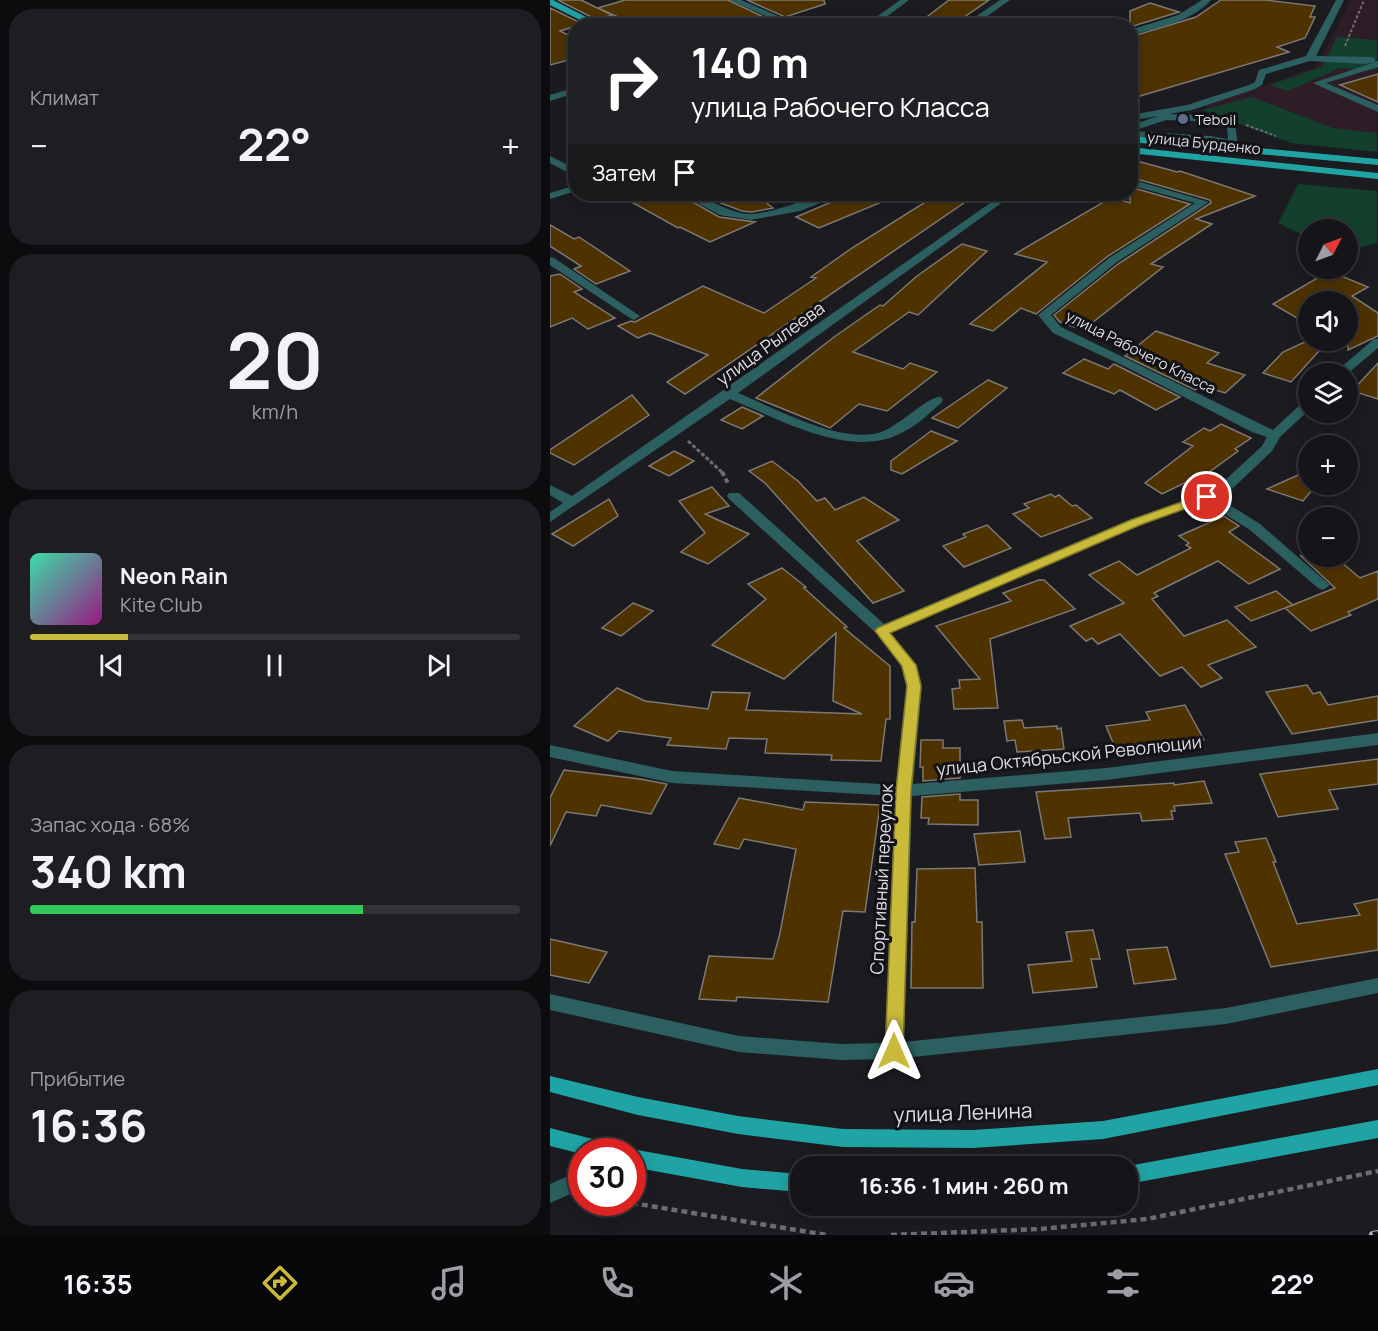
<!DOCTYPE html>
<html lang="ru">
<meta charset="utf-8">
<style>
body{margin:0;font-family:Manrope,sans-serif;background:#1e1d21;color:#f1f3f6;height:100vh;display:flex;flex-direction:column;font-size:22px;white-space:nowrap}
*{box-sizing:border-box;margin:0}
p{font-size:20px;color:#9d9ea2}
.icon{flex:none;width:33px;height:33px;fill:none;stroke:currentColor;stroke-width:2;stroke-linecap:round;stroke-linejoin:round}
.map{position:relative;flex:1;overflow:hidden}
.panel{display:flex;flex-direction:column;gap:9px;padding:9px;background:#0c0b0d;width:550px}
.panel>*{flex:none}
.top-card{position:absolute;left:18px;top:18px;width:570px;height:183px;border-radius:24px;box-shadow:0 3px 15px #0003,0 0 0 2px #343337;background:#202124;color:#fff;overflow:hidden}
.needle{width:39px;rotate:48deg}
.tools{position:absolute;left:748px;top:219px;display:grid;gap:12px}
.tools a{display:grid;place-items:center;width:60px;height:60px;border-radius:50%;background:#151418;box-shadow:0 3px 15px #0003,0 0 0 2px #343337;font-size:30px}
.speed{position:absolute;left:18px;top:1138px;display:flex;gap:12px;font-size:30px;font-weight:700;text-align:center}
.speed>*{display:grid;place-content:center;width:78px;height:78px;border-radius:50%;background:#151418;box-shadow:0 3px 15px #0003,0 0 0 2px #343337;line-height:1}
.speed .limit{border:9px solid #d22;background:#fff;color:#111}
.pin{position:absolute;display:grid;place-items:center;width:51px;height:51px;color:#fff;margin:-26px;border:3px solid #fff;border-radius:50%;box-shadow:0 2px 6px #0007}
.me{position:absolute;width:66px;margin:-33px;rotate:0deg;stroke-linejoin:round;filter:drop-shadow(0 0 4px #0008)}
.turn{display:flex;align-items:center;gap:21px;height:126px;padding:0 24px;font-size:27px}
.turn .icon{width:78px;height:78px;stroke-width:2.5}
.turn b{display:block;font-size:42px;line-height:51px}
.then{display:flex;align-items:center;height:57px;padding:0 24px;background:#0003;gap:12px;font-size:22px}
.big{font-size:45px;font-weight:700;line-height:1.1}
.panel .tile{flex:1;display:flex;flex-direction:column;justify-content:center;gap:9px;min-width:0;padding:0 21px;border-radius:24px;background:#1e1d21}
.panel .dial{align-items:center;gap:0}
.dial b{font-size:78px;line-height:1}
.song{display:flex;align-items:center;gap:18px}
.cover{width:72px;height:72px;border-radius:9px;background:linear-gradient(135deg,hsl(160 70% 55%),hsl(310 70% 35%))}
.played{height:6px;border-radius:3px;background:linear-gradient(90deg,#caba3a 20%,#343337 20%)}
.keys{display:flex;justify-content:space-around;direction:ltr}
.heat{display:flex;justify-content:space-between;align-items:center;font-size:33px;direction:ltr}
.charge{height:9px;border-radius:4px;background:linear-gradient(90deg,#34c759 68%,#343337 0)}
.trip{position:absolute;left:240px;top:1156px;width:348px;height:60px;border-radius:24px;background:#151418;box-shadow:0 3px 15px #0003,0 0 0 2px #343337;font-weight:700;line-height:60px;text-align:center}
.dock{display:flex;height:96px;justify-content:space-around;align-items:center;background:#08080a;color:#9d9ea2}
.dock .icon{width:42px;height:42px}
.dock .selected{color:#caba3a}
.dock b{font-size:27px;color:#f1f3f6}
main{display:flex;flex:1;min-height:0}
.map>svg:first-child{display:block}
.medical{fill:#2e1d26}
.green{fill:#12402d}
.building{fill:#4e3200;stroke:#7d7974;stroke-width:1.5}
.lines{fill:none;stroke-linecap:round;stroke-linejoin:round}
.path-far3{stroke:#6d6c70;stroke-width:2;stroke-dasharray:3 2;stroke-linecap:butt}
.path-far2{stroke:#6d6c70;stroke-width:3;stroke-dasharray:4 2;stroke-linecap:butt}
.path-far1{stroke:#6d6c70;stroke-width:4;stroke-dasharray:4.5 3;stroke-linecap:butt}
.path{stroke:#6d6c70;stroke-width:4.5;stroke-dasharray:6 4;stroke-linecap:butt}
.minor{fill:#2b5f60;fill-rule:evenodd}
.major{fill:#20a3a5;fill-rule:evenodd}
.rail-casing{stroke:#b4b4b8;stroke-width:8}
.rail{stroke:#131217;stroke-width:6;stroke-dasharray:17;stroke-linecap:butt}
.route{fill:#caba3a;stroke:#837926;stroke-width:1.5}
.service-dot{fill:#5c6f8a;stroke:#131217;stroke-width:2}
.labels{text-anchor:middle;dominant-baseline:central;stroke-width:6;stroke-linejoin:round;paint-order:stroke}
.far-poi-label{font-size:15px;fill:#dfdfe2;stroke:#131217;text-anchor:start}
.far-street-label{font-size:15px;fill:#dfdfe2;stroke:#131217}
.street-label{font-size:18px;fill:#dfdfe2;stroke:#131217}
.near-street-label{font-size:21px;fill:#dfdfe2;stroke:#131217}
</style>
<main>
<section class="panel">
<div class="tile"><p>Климат</p>
<div class="heat"><a>−</a><b class="big">22°</b><a>+</a></div>
</div>
<div class="tile dial"><b>20</b><p>km/h</p></div>
<div class="tile">
<div class="song"><i class="cover"></i><div><b>Neon Rain</b><p>Kite Club</p></div></div>
<div class="played"></div>
<div class="keys"><svg class="icon" aria-label="previous" viewBox="0 0 24 24"><path d="M18 5L8 12l10 7zM5 5v14"/></svg><svg class="icon" aria-label="pause" viewBox="0 0 24 24"><path d="M8 5v14M16 5v14"/></svg><svg class="icon" aria-label="next" viewBox="0 0 24 24"><path d="M6 5l10 7-10 7zM19 5v14"/></svg></div>
</div>
<div class="tile"><p>Запас хода · 68%</p><b class="big">340 km</b><div class="charge"></div></div>
<div class="tile"><p>Прибытие</p><b class="big">16:36</b></div>
</section>
<div class="map">
<svg width="828" height="1235" viewBox="0 0 828 1235">
<rect width="100%" height="100%" fill="#1c1b20"/>
<!-- medical -->
<path class="medical" d="M 801,0 L 827,0 L 827,147 L 735,136 L 654,106 L 767,67 Z"/>
<!-- green -->
<path class="green" d="M 787,37 L 827,40 L 827,70 L 790,68 L 738,91 L 720,85 L 772,67 Z
M 702,97 L 783,128 L 827,133 L 827,152 L 741,143 L 652,110 Z
M 748,184 L 827,191 L 827,243 L 798,250 L 798,230 L 759,230 L 759,238 L 728,223 Z"/>
<!-- building -->
<path class="building" d="M 8,0 L 31,0 L 62,15 L 47,20 Z
M 75,0 L 178,0 L 222,21 L 208,26 L 88,26 L 48,8 Z
M 197,0 L 274,0 L 275,4 L 235,17 Z
M 399,0 L 439,0 L 401,26 L 365,26 Z
M 671,0 L 715,0 L 765,6 L 760,17 L 765,17 L 755,38 L 727,47 L 739,52 L 580,99 L 580,37 L 646,17 Z
M 600,3 L 629,12 L 580,27 L 580,11 Z
M 0,8 L 33,24 L 10,31 L 26,39 L 26,58 L 0,65 Z
M 828,74 L 828,102 L 790,85 Z
M 580,159 L 627,172 L 630,171 L 705,196 L 646,219 L 662,224 L 601,264 L 613,267 L 533,330 L 510,322 L 504,315 L 568,264 L 661,203 L 660,200 L 580,177 Z
M 580,187 L 640,204 L 558,256 L 486,314 L 471,308 L 443,331 L 420,324 L 497,262 L 465,254 L 562,197 L 580,203 Z
M 67,194 L 129,194 L 169,217 L 205,222 L 160,242 L 130,227 L 128,228 Z
M 147,194 L 205,194 L 223,208 L 202,212 L 192,211 Z
M 300,194 L 351,194 L 269,228 L 246,217 Z
M 388,194 L 427,194 L 135,394 L 117,382 L 158,355 L 100,333 L 88,338 L 68,326 L 81,321 L 85,322 L 153,286 L 214,313 L 266,278 L 261,277 L 302,248 Z
M 0,225 L 24,239 L 29,237 L 80,271 L 46,284 L 24,269 L 31,266 L 0,246 Z
M 412,244 L 437,251 L 368,315 L 359,312 L 303,352 L 353,369 L 360,363 L 387,372 L 337,411 L 309,404 L 280,428 L 206,398 L 284,337 L 330,305 L 333,306 L 367,276 Z
M 779,271 L 818,287 L 802,296 L 828,313 L 828,336 L 798,350 L 798,299 L 794,302 L 759,302 L 759,325 L 723,304 Z
M 10,274 L 32,289 L 24,292 L 65,318 L 38,329 L 22,318 L 0,327 L 0,276 Z
M 606,331 L 669,353 L 657,363 L 695,375 L 675,393 L 653,386 L 645,390 L 575,356 Z
M 759,340 L 779,340 L 741,382 L 713,373 L 733,352 Z
M 534,359 L 558,369 L 564,364 L 630,397 L 606,410 L 570,390 L 564,394 L 513,373 Z
M 828,363 L 828,399 L 802,391 Z
M 438,380 L 457,388 L 408,428 L 382,418 Z
M 82,395 L 99,415 L 24,465 L 0,453 L 0,450 Z
M 192,407 L 213,416 L 192,429 L 171,420 Z
M 671,424 L 701,438 L 685,449 L 688,451 L 654,476 L 651,475 L 612,494 L 595,483 L 643,446 L 633,442 L 654,428 L 660,431 Z
M 381,431 L 407,441 L 352,474 L 341,470 L 341,461 Z
M 124,451 L 144,461 L 119,476 L 99,466 Z
M 222,461 L 248,481 L 267,501 L 275,498 L 285,510 L 314,497 L 349,520 L 307,541 L 354,591 L 323,603 L 215,483 L 199,471 Z
M 748,475 L 759,478 L 759,484 L 767,484 L 753,501 L 717,489 Z
M 162,487 L 179,506 L 155,514 L 199,534 L 158,564 L 131,552 L 155,533 L 129,501 Z
M 501,494 L 505,497 L 509,495 L 522,506 L 526,505 L 542,518 L 491,537 L 463,514 L 479,508 L 474,504 Z
M 59,499 L 68,516 L 23,546 L 2,534 Z
M 674,516 L 689,526 L 679,532 L 730,569 L 699,584 L 668,561 L 604,593 L 608,596 L 602,599 L 634,636 L 677,620 L 706,647 L 658,665 L 672,678 L 651,687 L 632,667 L 610,676 L 570,634 L 548,644 L 542,638 L 536,641 L 520,626 L 574,603 L 539,575 L 569,561 L 587,575 L 641,548 L 636,545 L 639,543 L 629,536 Z
M 437,525 L 461,548 L 414,567 L 393,546 L 416,537 L 413,534 Z
M 751,556 L 784,556 L 810,578 L 828,571 L 828,599 L 798,612 L 801,615 L 761,631 L 735,608 L 785,588 Z
M 232,568 L 256,587 L 254,588 L 297,627 L 294,628 L 340,666 L 340,719 L 336,719 L 331,761 L 281,760 L 282,755 L 215,753 L 217,739 L 179,738 L 176,749 L 117,745 L 121,738 L 69,731 L 58,741 L 24,726 L 67,688 L 95,701 L 158,709 L 162,692 L 200,693 L 196,710 L 312,714 L 283,701 L 286,633 L 234,679 L 162,645 L 216,599 L 198,584 Z
M 489,580 L 494,580 L 525,609 L 440,639 L 448,708 L 404,709 L 402,689 L 410,688 L 409,680 L 430,679 L 386,626 L 461,601 L 453,593 Z
M 726,591 L 743,605 L 701,621 L 685,607 Z
M 83,603 L 103,611 L 71,636 L 52,628 Z
M 757,685 L 763,694 L 770,692 L 778,705 L 828,696 L 828,720 L 742,734 L 716,692 Z
M 635,705 L 654,740 L 608,748 L 607,746 L 567,752 L 556,726 L 600,720 L 596,712 Z
M 472,720 L 474,728 L 507,726 L 507,729 L 511,728 L 514,749 L 467,752 L 465,740 L 457,741 L 454,721 Z
M 371,740 L 393,740 L 393,748 L 410,748 L 410,778 L 373,781 L 373,767 L 370,767 Z
M 828,759 L 828,784 L 779,790 L 788,809 L 748,814 L 728,817 L 710,774 Z
M 14,770 L 90,779 L 117,784 L 101,814 L 51,805 L 46,816 L 16,812 L 0,846 L 0,798 Z
M 654,781 L 662,803 L 624,806 L 625,811 L 621,811 L 623,819 L 592,821 L 590,813 L 518,818 L 521,837 L 495,839 L 486,792 L 624,783 L 624,785 Z
M 410,794 L 410,800 L 428,800 L 428,825 L 378,824 L 379,818 L 371,818 L 372,797 Z
M 189,798 L 253,810 L 255,802 L 330,805 L 315,912 L 293,911 L 278,1002 L 187,997 L 186,1001 L 149,999 L 159,956 L 223,959 L 230,933 L 246,849 L 194,839 L 189,849 L 164,844 Z
M 470,831 L 475,862 L 429,865 L 424,834 Z
M 716,838 L 726,862 L 723,862 L 747,924 L 810,915 L 804,904 L 828,899 L 828,950 L 721,967 L 675,854 L 689,852 L 685,842 Z
M 425,868 L 427,922 L 432,922 L 433,988 L 361,988 L 362,922 L 365,922 L 367,869 Z
M 543,930 L 550,959 L 541,959 L 547,987 L 483,993 L 478,965 L 522,961 L 516,932 Z
M 0,939 L 57,952 L 39,983 L 0,975 Z
M 617,947 L 626,979 L 584,984 L 577,950 Z"/>
<g class="lines">
<!-- path-far3 -->
<path class="path-far3" d="M 795,46 L 814,0
M 696,125 L 726,136"/>
<!-- path-far2 -->
<path class="path-far2" d="M 138,441 L 174,474"/>
<!-- path-far1 -->
<path class="path-far1" d="M 172,472 L 178,483"/>
<!-- path -->
<path class="path" d="M 82,1203 L 277,1235
M 341,1235 L 490,1229 L 597,1219 L 828,1171"/>
<!-- minor -->
<path class="minor" d="M 180,0 L 191,0 L 251,26 L 238,26 Z
M 350,0 L 359,0 L 324,26 L 314,26 Z
M 450,0 L 460,0 L 423,26 L 412,26 Z
M 652,0 L 661,0 C 641,22 608,28 580,35 L 580,30 L 628,15 Z
M 786,0 L 794,0 L 766,56 L 822,57 L 825,58 L 825,62 L 816,64 L 760,61 L 716,74 L 712,85 L 705,89 L 642,110 L 619,114 L 666,116 L 685,123 L 688,145 L 693,146 L 693,150 L 679,149 L 677,145 L 660,142 L 580,137 L 580,126 L 608,116 L 580,121 L 580,115 L 637,105 L 699,85 L 705,82 L 709,70 L 756,56 ZM 616,120 L 665,122 L 677,127 L 678,139 L 660,136 L 583,131 Z
M 828,61 L 828,67 L 776,83 L 828,105 L 828,112 L 763,83 Z
M 26,87 L 26,93 L 0,101 L 0,95 Z
M 0,156 L 26,169 L 26,177 L 0,163 Z
M 580,179 L 659,202 L 567,262 L 501,315 L 511,327 L 723,430 L 755,400 L 759,399 L 759,410 L 730,437 L 722,451 L 682,489 L 667,497 L 710,524 L 780,585 L 773,590 L 768,588 L 700,530 L 656,502 L 591,525 L 341,633 L 367,665 L 372,686 L 363,784 L 556,768 L 828,733 L 828,745 L 556,780 L 362,796 L 354,1042 L 676,1008 L 828,978 L 828,993 L 676,1024 L 344,1059 L 291,1060 L 189,1052 L 0,1010 L 0,994 L 189,1036 L 291,1044 L 335,1043 L 345,796 L 122,783 L 0,757 L 0,745 L 122,771 L 346,785 L 356,686 L 351,666 L 327,634 L 179,499 L 177,496 L 179,493 L 189,493 L 334,624 L 581,519 L 652,494 L 672,483 L 712,446 L 717,437 L 702,432 L 574,366 L 503,333 L 488,315 L 559,258 L 645,203 L 580,185 Z
M 26,185 L 26,191 L 0,199 L 0,193 Z
M 131,194 C 154,191 173,214 202,214 C 232,212 269,191 293,194 L 250,211 L 201,220 L 170,215 Z
M 453,194 L 464,194 L 188,393 C 227,409 282,440 324,434 C 346,431 379,394 391,397 L 393,400 L 391,403 C 378,415 364,428 347,435 C 298,458 226,418 180,399 L 0,522 L 0,512 L 13,503 L 0,495 L 0,485 L 22,496 Z
M 0,257 L 4,258 L 90,316 L 84,320 L 80,318 L 0,265 Z
M 824,339 L 828,339 L 828,348 L 797,374 L 783,374 Z
M 32,1170 L 32,1189 L 0,1203 L 0,1184 Z"/>
<!-- major -->
<path class="major" d="M 0,0 L 3,0 L 54,26 L 42,26 L 0,5 Z
M 580,136 L 828,159 L 828,165 L 580,142 Z
M 580,147 L 828,173 L 828,179 L 580,153 Z
M 828,1069 L 828,1085 L 553,1139 L 423,1148 L 293,1147 L 188,1134 L 88,1115 L 0,1092 L 0,1076 L 88,1097 L 188,1116 L 293,1129 L 423,1130 L 553,1121 Z
M 828,1120 L 828,1138 L 578,1184 L 578,1167 L 575,1167 L 578,1166 Z
M 0,1128 L 58,1143 L 65,1146 L 68,1152 L 32,1152 L 32,1154 L 0,1146 Z
M 82,1149 L 192,1169 L 250,1174 L 250,1192 L 192,1187 L 82,1167 L 82,1152 L 74,1152 Z"/>
<defs>
<path id="rail" d="M 823,1235 L 828,1234"/>
</defs>
<!-- rail casing -->
<use href="#rail" class="rail-casing"/>
<!-- rail -->
<use href="#rail" class="rail"/>
</g>
<!-- route -->
<path class="route" d="M 657,493 L 664,497 L 662,499 L 590,525 L 340,633 L 366,665 L 371,686 L 361,791 L 353,1051 L 350,1056 L 344,1058 L 337,1056 L 335,1051 L 346,791 L 357,686 L 352,666 L 325,631 L 327,628 L 581,520 Z"/>
<!-- markers -->
<circle class="service-dot" cx="633" cy="119" r="6"/>
<g class="labels">
<!-- far-poi labels -->
<g class="far-poi-label">
<text x="645" y="119">Teboil</text>
</g>
<!-- far-street labels -->
<g class="far-street-label">
<text transform="translate(654 143) rotate(6)">улица Бурденко</text>
<text transform="translate(591 352) rotate(27)">улица Рабочего Класса</text>
</g>
<!-- street labels -->
<g class="street-label">
<text transform="translate(220 343) rotate(-36)">улица Рылеева</text>
<text transform="translate(519 755) rotate(-6)">улица Октябрьской Революции</text>
<text transform="translate(331 879) rotate(-87)">Спортивный переулок</text>
</g>
<!-- near-street labels -->
<g class="near-street-label">
<text transform="translate(413 1112) rotate(-2)">улица Ленина</text>
</g>
</g>
</svg>
<div class="tools">
<a><svg class="needle" viewBox="-14 -14 28 28"><path d="M0-13l5 13h-10z" fill="#e53935"/><path d="M0 13l5-13h-10z" fill="#9d9ea2"/></svg></a>
<a><svg class="icon" aria-label="sound" viewBox="0 0 24 24"><path d="M4 9h4l5-4v14l-5-4H4zM17 9q2 3 0 6"/></svg></a>
<a><svg class="icon" aria-label="layers" viewBox="0 0 24 24"><path d="M12 4l9 5-9 5-9-5zM3 14l9 5 9-5"/></svg></a>
<a>+</a>
<a>−</a>
</div>
<div class="speed"><div class="limit">30</div></div>
<div class="pin" style="left:657px;top:497px;background:#d93025"><svg class="icon" aria-label="arrive" viewBox="0 0 24 24"><path d="M6 21V4h12l-3 4 3 4H6"/></svg></div>
<svg class="me" style="left:344px;top:1051px" viewBox="-20 -20 40 40"><path d="M0-17L14 15 0 8-14 15z" fill="#caba3a" stroke="#fff" stroke-width="4"/></svg>
<div class="trip">16:36 · 1 мин · 260 m</div>
<div class="top-card">
<div class="turn"><svg class="icon" aria-label="right" viewBox="0 0 24 24"><path d="M7 20v-9h11M14 6l5 5-5 5"/></svg><div><b>140 m</b>улица Рабочего Класса</div></div>
<div class="then">Затем<svg class="icon" aria-label="arrive" viewBox="0 0 24 24"><path d="M6 21V4h12l-3 4 3 4H6"/></svg></div>
</div>
</div>
</main>
<nav class="dock">
<b>16:35</b>
<svg class="icon selected" aria-label="directions" viewBox="0 0 24 24"><path d="M12 3l9 9-9 9-9-9zM9 14v-3h6M13 9l2 2-2 2"/></svg>
<svg class="icon" aria-label="music" viewBox="0 0 24 24"><path d="M9 18V5l10-2v13"/><circle cx="6" cy="18" r="3"/><circle cx="16" cy="16" r="3"/></svg>
<svg class="icon" aria-label="phone" viewBox="0 0 24 24"><path d="M5 4h4l2 5-3 2q2 4 5 5l2-3 5 2v4C11 20 4 13 5 4z"/></svg>
<svg class="icon" aria-label="climate" viewBox="0 0 24 24"><path d="M12 3v18M4 7l16 10M4 17L20 7"/></svg>
<svg class="icon" aria-label="car" viewBox="0 0 24 24"><path d="M5 17H2v-5l4-1 3-4h7l3 4 3 1v5h-3M9 17h6M6 11h13"/><circle cx="7" cy="17" r="2"/><circle cx="17" cy="17" r="2"/></svg>
<svg class="icon" aria-label="filters" viewBox="0 0 24 24"><path d="M4 7h16M4 17h16"/><circle cx="9" cy="7" r="2"/><circle cx="15" cy="17" r="2"/></svg>
<b>22°</b>
</nav>
